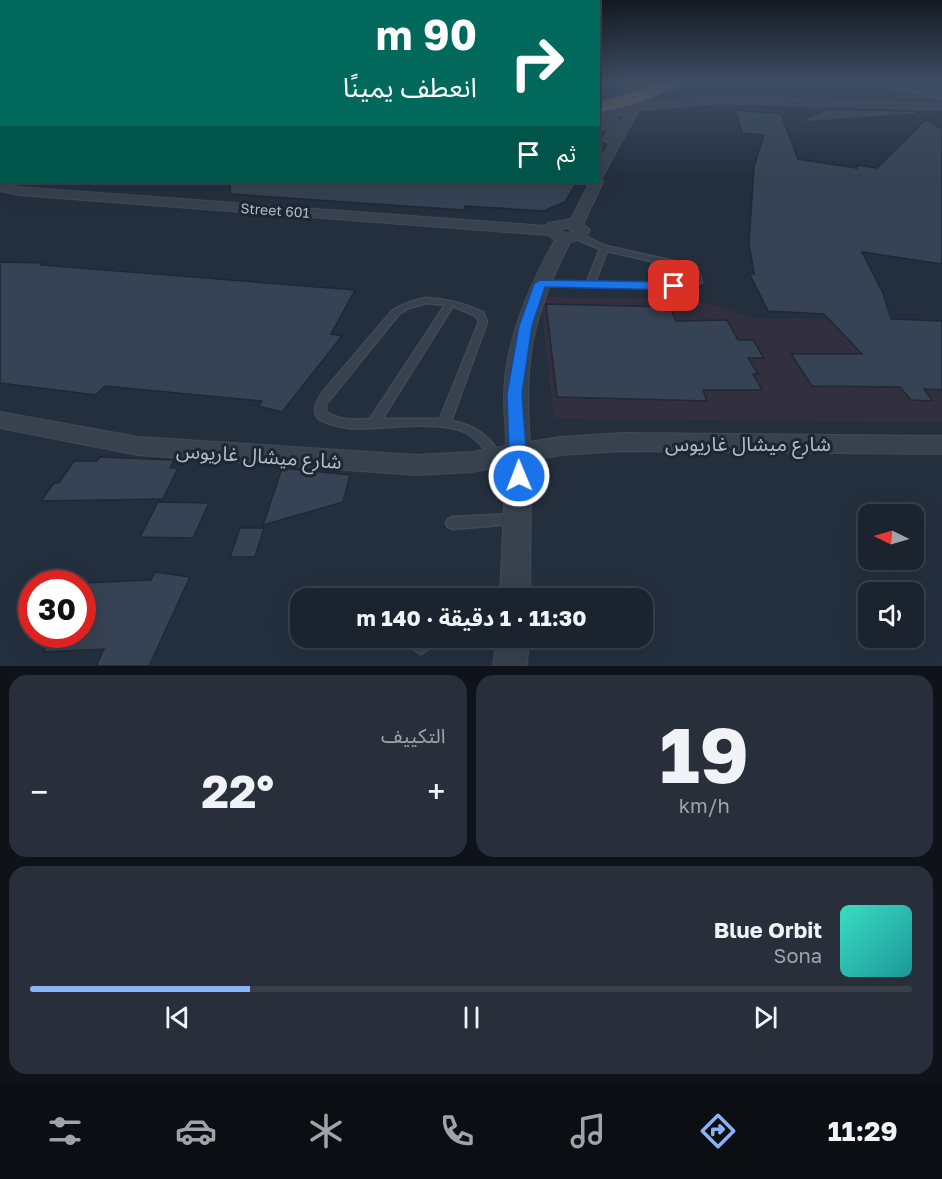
<!DOCTYPE html>
<html lang="ar">
<meta charset="utf-8">
<style>
body{margin:0;font-family:"Golos Text","Noto Sans Arabic",sans-serif;background:#282f3a;color:#f1f3f6;direction:rtl;height:100vh;display:flex;flex-direction:column;font-size:22px;white-space:nowrap}
*{box-sizing:border-box;margin:0}
p{font-size:20px;color:#a0a4aa}
.icon{flex:none;width:33px;height:33px;fill:none;stroke:currentColor;stroke-width:2;stroke-linecap:round;stroke-linejoin:round}
.map{position:relative;height:666px;overflow:hidden;direction:ltr}
.sheet{display:flex;flex-direction:column;gap:9px;padding:9px;background:#0f1319;flex:1}
.sheet>*{flex:none}
.hud{position:absolute;left:0px;top:0px;width:600px;height:183px;box-shadow:0 6px 24px #0002,0 0 0 2px #39404a;direction:rtl;background:#00695c;color:#fff;overflow:hidden}
.needle{width:39px;rotate:275deg}
.fabs{position:absolute;left:858px;top:504px;display:grid;gap:12px}
.fabs a{display:grid;place-items:center;width:66px;height:66px;border-radius:12px;background:#1b232e;box-shadow:0 6px 24px #0002,0 0 0 2px #39404a;font-size:30px}
.speed{position:absolute;left:18px;top:570px;display:flex;gap:12px;font-size:30px;font-weight:700;text-align:center}
.speed>*{display:grid;place-content:center;width:78px;height:78px;border-radius:50%;background:#1b232e;box-shadow:0 6px 24px #0002,0 0 0 2px #39404a;line-height:1}
.speed .limit{border:9px solid #d22;background:#fff;color:#111}
.pin{position:absolute;display:grid;place-items:center;width:51px;height:51px;color:#fff;margin:-26px;border-radius:12px;box-shadow:0 3px 9px #0006}
.me{position:absolute;width:66px;margin:-33px;rotate:359deg;stroke-linejoin:round;filter:drop-shadow(0 0 4px #0008)}
.turn{display:flex;align-items:center;gap:21px;height:126px;padding:0 24px;font-size:27px}
.turn .icon{width:78px;height:78px;stroke-width:2.5}
.turn b{display:block;font-size:42px;line-height:51px}
.then{display:flex;align-items:center;height:57px;padding:0 24px;background:#0003;gap:12px;font-size:22px}
.big{font-size:45px;font-weight:700;line-height:1.1}
.sheet .tile{flex:1;display:flex;flex-direction:column;justify-content:center;gap:9px;min-width:0;padding:0 21px;border-radius:18px;background:#282f3a}
.sheet .dial{align-items:center;gap:0}
.dial b{font-size:78px;line-height:1}
.song{display:flex;align-items:center;gap:18px}
.cover{width:72px;height:72px;border-radius:9px;background:linear-gradient(135deg,hsl(170 70% 55%),hsl(180 70% 35%))}
.played{height:6px;border-radius:3px;background:linear-gradient(90deg,#8ab4f8 25%,#39404a 25%)}
.keys{display:flex;justify-content:space-around;direction:ltr}
.heat{display:flex;justify-content:space-between;align-items:center;font-size:33px;direction:ltr}
.sheet .tiles{flex:1;display:grid;gap:9px;grid-template-columns:1fr 1fr}
.tile:last-child{grid-column:span 2}
.trip{position:absolute;left:290px;top:588px;width:363px;height:60px;border-radius:18px;background:#1b232e;box-shadow:0 6px 24px #0002,0 0 0 2px #39404a;font-weight:700;line-height:60px;text-align:center;direction:rtl}
.tabs{display:flex;height:96px;justify-content:space-around;align-items:center;background:#0b0e12;color:#a0a4aa}
.tabs .icon{width:42px;height:42px}
.tabs .active{color:#8ab4f8}
.tabs b{font-size:27px;color:#f1f3f6}
.map>svg:first-child{display:block}
.medical{fill:#32303f}
.building{fill:#364354;stroke:#1f2835;stroke-width:1.5}
.lines{fill:none;stroke-linecap:round;stroke-linejoin:round}
.service-casing{stroke:#414a57;stroke-width:3}
.minor-casing{stroke:#414a57;stroke-width:2}
.secondary-casing{stroke:#414a57;stroke-width:3}
.motorway-casing{stroke:#434c59;stroke-width:3}
.service{fill:#38414e;fill-rule:evenodd}
.minor{fill:#38414e;fill-rule:evenodd}
.secondary{fill:#465061;fill-rule:evenodd}
.motorway{fill:#746855;fill-rule:evenodd}
.route{fill:#1a73e8;stroke:#114b97;stroke-width:1.5}
.labels{text-anchor:middle;dominant-baseline:central;stroke-width:6;stroke-linejoin:round;paint-order:stroke}
.far-street-label{font-size:14px;fill:#b4bcc9;stroke:#1d2633}
.near-street-label{font-size:20px;fill:#b4bcc9;stroke:#1d2633}
</style>
<div class="map">
<svg width="942" height="666" viewBox="0 0 942 666">
<rect width="100%" height="100%" fill="#242f3e"/>
<!-- medical -->
<path class="medical" d="M 540,297 L 692,299 L 759,319 L 907,318 L 915,326 L 942,327 L 942,422 L 554,419 Z"/>
<!-- building -->
<path class="building" d="M 829,109 L 915,111 L 919,114 L 805,122 L 804,119 Z
M 735,110 L 781,114 L 798,159 L 857,168 L 856,165 L 877,168 L 926,119 L 942,129 L 942,264 L 862,252 L 883,293 L 891,319 L 942,321 L 942,390 L 924,389 L 933,401 L 911,400 L 900,387 L 812,386 L 791,354 L 862,354 L 824,314 L 768,311 L 749,273 L 754,274 L 749,243 L 754,166 L 764,135 L 742,133 Z
M 230,182 L 577,182 L 565,202 L 544,211 L 465,206 L 464,210 L 230,194 Z
M 0,262 L 44,263 L 41,265 L 355,290 L 331,334 L 342,336 L 282,412 L 258,406 L 262,401 L 105,386 L 96,395 L 0,383 Z
M 546,304 L 670,307 L 676,321 L 727,320 L 738,340 L 753,340 L 764,358 L 748,358 L 758,374 L 753,374 L 762,390 L 703,390 L 707,401 L 557,397 Z
M 100,457 L 174,460 L 170,468 L 178,468 L 163,499 L 41,501 L 54,483 L 59,483 L 74,461 L 97,461 Z
M 282,468 L 350,475 L 343,502 L 263,525 Z
M 158,502 L 209,503 L 193,538 L 140,537 Z
M 240,528 L 264,528 L 255,557 L 230,557 Z
M 155,572 L 190,577 L 149,666 L 96,666 L 104,649 L 43,652 L 53,634 L 82,634 L 82,583 L 151,580 Z"/>
<g class="lines">
<defs>
<path id="service" d="M 879,84 L 886,84 L 942,97 L 942,99 Z
M 605,114 L 607,115 L 609,124 L 602,130 L 598,130 L 598,128 L 604,124 L 603,115 Z
M 574,234 L 580,234 L 606,246 L 687,264 L 698,271 L 702,282 L 692,288 L 537,286 L 536,284 L 540,282 L 587,282 L 600,249 L 574,238 ZM 607,251 L 681,268 L 691,274 L 694,281 L 690,284 L 595,282 Z
M 426,298 C 447,299 465,304 483,312 L 487,322 L 451,421 C 474,425 488,435 501,455 L 503,458 L 501,461 L 497,462 L 493,461 C 485,448 475,435 460,430 C 424,420 385,430 349,428 C 341,427 320,423 316,415 C 313,407 319,399 322,393 L 393,310 C 404,304 414,300 426,298 ZM 426,303 L 445,305 L 370,419 C 354,420 340,421 326,412 L 326,404 L 330,399 L 399,314 L 409,308 ZM 453,306 L 476,316 L 479,322 L 440,419 L 382,419 Z
M 514,514 L 518,515 L 520,519 L 518,523 L 514,524 L 452,529 L 448,527 L 446,523 L 448,519 L 452,517 Z
M 420,638 L 439,638 L 437,643 L 421,654 L 416,651 L 413,646 L 416,641 Z"/>
<path id="minor" d="M 720,97 L 942,104 L 942,110 L 720,103 L 639,110 L 601,179 L 603,182 L 583,224 L 590,230 L 585,238 L 570,242 C 533,315 523,360 530,442 L 560,437 L 622,433 L 942,436 L 942,454 L 622,451 L 560,455 L 531,461 L 530,598 L 500,598 L 506,465 L 472,472 L 417,475 L 138,455 L 0,428 L 0,412 L 138,437 L 417,455 L 472,452 L 506,446 C 506,429 504,412 504,396 C 505,340 529,287 555,240 L 548,235 L 19,195 L 0,191 L 0,183 L 19,187 L 546,226 L 548,223 L 571,219 L 590,182 L 598,182 L 598,164 L 610,143 L 603,140 L 611,123 L 604,111 L 605,109 L 620,107 L 628,110 L 635,104 ZM 615,113 L 625,116 L 621,123 ZM 567,228 L 574,232 L 566,233 L 559,229 Z
M 0,128 L 2,128 L 2,134 L 0,134 Z
M 497,638 L 529,638 L 527,666 L 493,666 Z"/>
<path id="secondary" d="M 0,120 L 2,120 L 2,128 L 0,128 Z"/>
<path id="motorway" d="M 0,84 L 2,84 L 2,90 L 0,90 Z
M 660,84 L 682,84 L 634,104 L 598,113 L 598,103 Z
M 0,112 L 2,112 L 2,122 L 0,122 Z"/>
</defs>
<!-- service casing -->
<use href="#service" class="service-casing"/>
<!-- minor casing -->
<use href="#minor" class="minor-casing"/>
<!-- secondary casing -->
<use href="#secondary" class="secondary-casing"/>
<!-- motorway casing -->
<use href="#motorway" class="motorway-casing"/>
<!-- service -->
<use href="#service" class="service"/>
<!-- minor -->
<use href="#minor" class="minor"/>
<!-- secondary -->
<use href="#secondary" class="secondary"/>
<!-- motorway -->
<use href="#motorway" class="motorway"/>
</g>
<!-- sky -->
<linearGradient id="sky" x2="0" y2="1"><stop stop-color="#141a22"/><stop offset="0.47" stop-color="#3f4d63"/><stop offset="1" stop-color="#3f4d63" stop-opacity="0"/></linearGradient>
<rect width="942" height="177" fill="url(#sky)"/>
<!-- route -->
<path class="route" d="M 540,280 L 674,282 L 680,286 L 674,290 L 545,287 L 532,326 L 522,394 L 528,476 L 526,481 L 519,483 L 513,481 L 510,476 L 507,394 L 519,326 L 534,284 Z"/>
<g class="labels">
<!-- far-street labels -->
<g class="far-street-label">
<text transform="translate(275 210) rotate(4)">Street 601</text>
</g>
<!-- near-street labels -->
<g class="near-street-label">
<text x="748" y="443">شارع ميشال غاريوس</text>
<text transform="translate(259 455) rotate(4)">شارع ميشال غاريوس</text>
</g>
</g>
</svg>
<div class="fabs">
<a><svg class="needle" viewBox="-14 -14 28 28"><path d="M0-13l5 13h-10z" fill="#e53935"/><path d="M0 13l5-13h-10z" fill="#a0a4aa"/></svg></a>
<a><svg class="icon" aria-label="sound" viewBox="0 0 24 24"><path d="M4 9h4l5-4v14l-5-4H4zM17 9q2 3 0 6"/></svg></a>
</div>
<div class="speed"><div class="limit">30</div></div>
<div class="pin" style="left:674px;top:286px;background:#d93025"><svg class="icon" aria-label="arrive" viewBox="0 0 24 24"><path d="M6 21V4h12l-3 4 3 4H6"/></svg></div>
<svg class="me" style="left:519px;top:476px" viewBox="-20 -20 40 40"><circle r="17" fill="#1a73e8" stroke="#fff" stroke-width="3"/><path d="M0-11L8 9 0 5-8 9z" fill="#fff"/></svg>
<div class="trip">11:30 · 1 دقيقة · 140 m</div>
<div class="hud">
<div class="turn"><svg class="icon" aria-label="right" viewBox="0 0 24 24"><path d="M7 20v-9h11M14 6l5 5-5 5"/></svg><div><b>90 m</b>انعطف يمينًا</div></div>
<div class="then">ثم<svg class="icon" aria-label="arrive" viewBox="0 0 24 24"><path d="M6 21V4h12l-3 4 3 4H6"/></svg></div>
</div>
</div>
<section class="sheet">
<div class="tiles">
<div class="tile dial"><b>19</b><p>km/h</p></div>
<div class="tile"><p>التكييف</p>
<div class="heat"><a>−</a><b class="big">22°</b><a>+</a></div>
</div>
<div class="tile">
<div class="song"><i class="cover"></i><div><b>Blue Orbit</b><p>Sona</p></div></div>
<div class="played"></div>
<div class="keys"><svg class="icon" aria-label="previous" viewBox="0 0 24 24"><path d="M18 5L8 12l10 7zM5 5v14"/></svg><svg class="icon" aria-label="pause" viewBox="0 0 24 24"><path d="M8 5v14M16 5v14"/></svg><svg class="icon" aria-label="next" viewBox="0 0 24 24"><path d="M6 5l10 7-10 7zM19 5v14"/></svg></div>
</div>
</div>
</section>
<nav class="tabs">
<b>11:29</b>
<svg class="icon active" aria-label="directions" viewBox="0 0 24 24"><path d="M12 3l9 9-9 9-9-9zM9 14v-3h6M13 9l2 2-2 2"/></svg>
<svg class="icon" aria-label="music" viewBox="0 0 24 24"><path d="M9 18V5l10-2v13"/><circle cx="6" cy="18" r="3"/><circle cx="16" cy="16" r="3"/></svg>
<svg class="icon" aria-label="phone" viewBox="0 0 24 24"><path d="M5 4h4l2 5-3 2q2 4 5 5l2-3 5 2v4C11 20 4 13 5 4z"/></svg>
<svg class="icon" aria-label="climate" viewBox="0 0 24 24"><path d="M12 3v18M4 7l16 10M4 17L20 7"/></svg>
<svg class="icon" aria-label="car" viewBox="0 0 24 24"><path d="M5 17H2v-5l4-1 3-4h7l3 4 3 1v5h-3M9 17h6M6 11h13"/><circle cx="7" cy="17" r="2"/><circle cx="17" cy="17" r="2"/></svg>
<svg class="icon" aria-label="filters" viewBox="0 0 24 24"><path d="M4 7h16M4 17h16"/><circle cx="9" cy="7" r="2"/><circle cx="15" cy="17" r="2"/></svg>
</nav>
